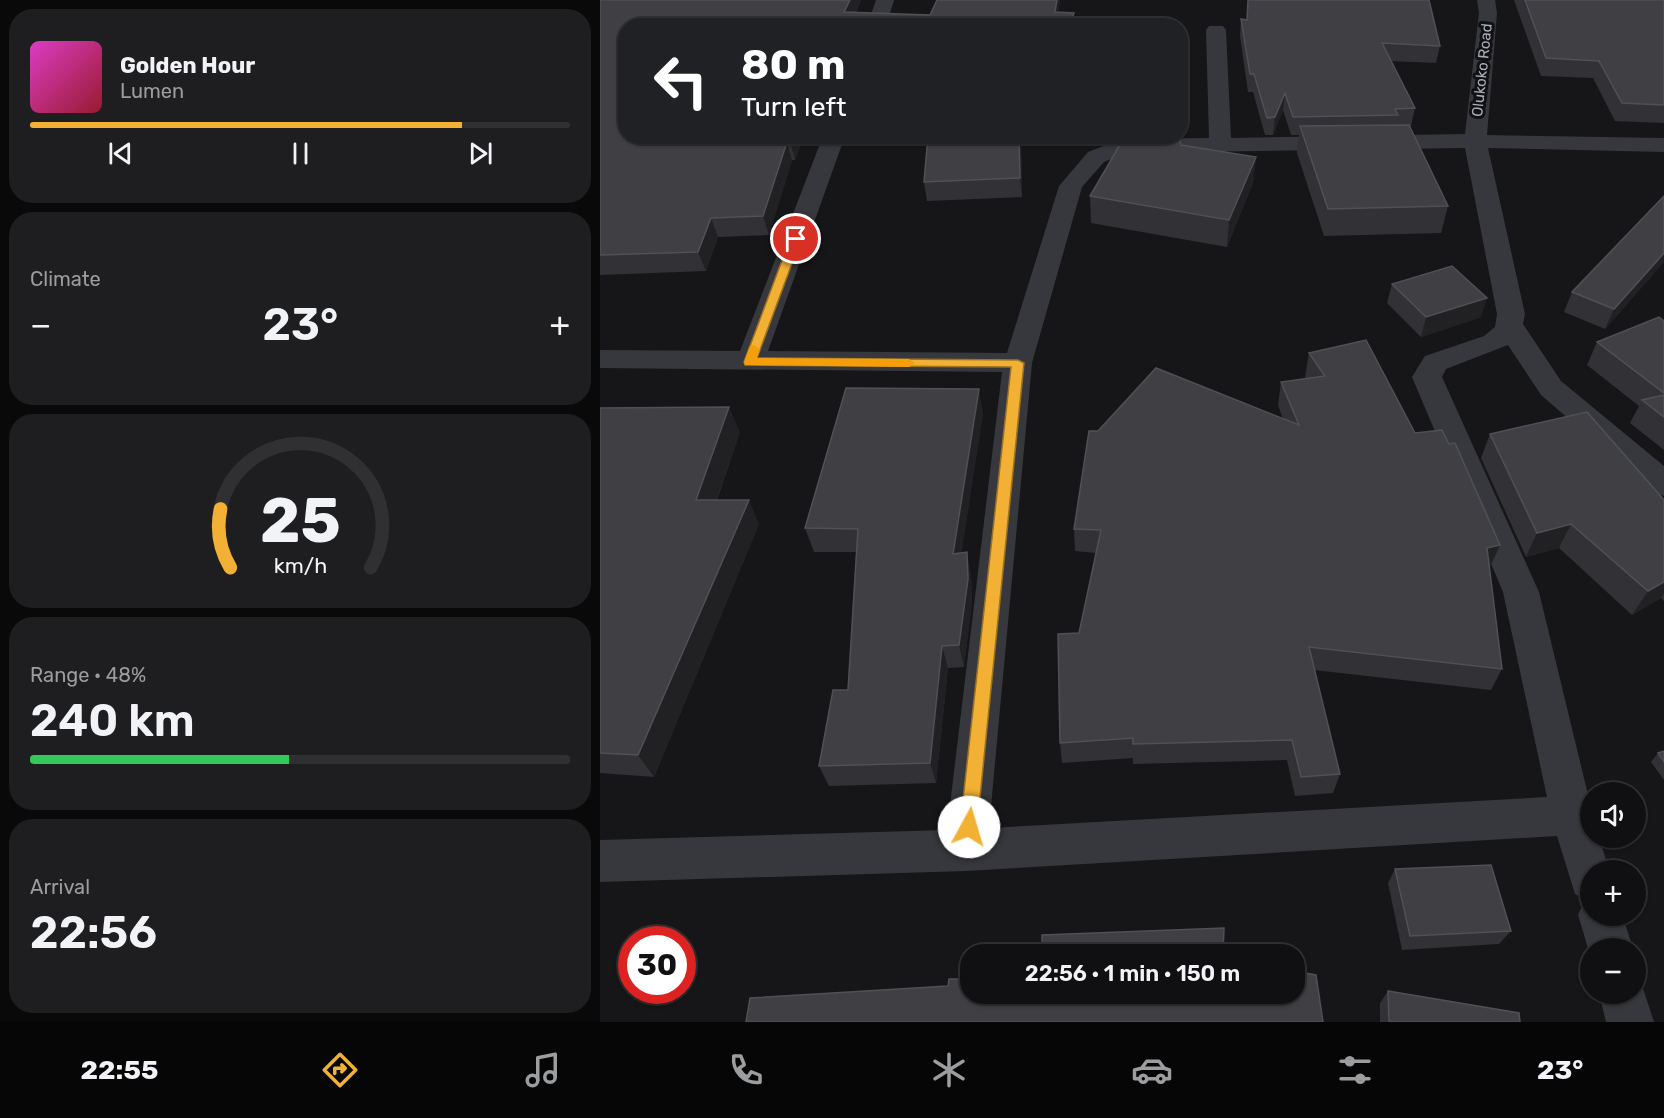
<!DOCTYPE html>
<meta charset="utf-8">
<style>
body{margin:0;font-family:Rubik,sans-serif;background:#1e1e20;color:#f1f3f6;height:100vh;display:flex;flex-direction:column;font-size:22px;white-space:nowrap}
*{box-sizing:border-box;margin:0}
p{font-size:20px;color:#9c9d9f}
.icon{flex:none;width:33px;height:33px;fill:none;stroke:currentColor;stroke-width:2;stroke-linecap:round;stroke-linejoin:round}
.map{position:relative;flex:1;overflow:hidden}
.side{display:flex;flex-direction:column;gap:9px;padding:9px;background:#09090a;width:600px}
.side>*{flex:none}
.guide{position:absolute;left:18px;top:18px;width:570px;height:126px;border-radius:24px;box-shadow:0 2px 4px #0004,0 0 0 2px #303032;background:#202124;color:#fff;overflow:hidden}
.buttons{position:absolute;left:980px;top:782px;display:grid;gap:12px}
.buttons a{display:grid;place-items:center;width:66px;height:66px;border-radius:50%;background:#101012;box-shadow:0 2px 4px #0004,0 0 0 2px #303032;font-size:30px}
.speed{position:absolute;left:18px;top:926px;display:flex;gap:12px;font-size:30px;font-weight:700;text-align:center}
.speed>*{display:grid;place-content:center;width:78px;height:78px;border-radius:50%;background:#101012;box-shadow:0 2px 4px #0004,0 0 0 2px #303032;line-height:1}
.speed .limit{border:9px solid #d22;background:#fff;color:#111}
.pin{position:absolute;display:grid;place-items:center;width:51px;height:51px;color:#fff;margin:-26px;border:3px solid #fff;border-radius:50%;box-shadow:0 2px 6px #0007}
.me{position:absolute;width:66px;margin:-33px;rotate:6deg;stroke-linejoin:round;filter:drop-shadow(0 0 4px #0008)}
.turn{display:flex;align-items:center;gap:21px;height:126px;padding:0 24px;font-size:27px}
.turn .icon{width:78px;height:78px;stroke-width:2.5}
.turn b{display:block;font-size:42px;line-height:51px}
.big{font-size:45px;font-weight:600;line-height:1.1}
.side .card{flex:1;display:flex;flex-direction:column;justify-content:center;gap:9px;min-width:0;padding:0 21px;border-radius:24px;background:#1e1e20}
.side .dial{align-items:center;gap:0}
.dial svg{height:156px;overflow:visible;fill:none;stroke:#303032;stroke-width:7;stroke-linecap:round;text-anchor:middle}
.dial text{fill:#f1f3f6;stroke:none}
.song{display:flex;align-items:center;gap:18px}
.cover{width:72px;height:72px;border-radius:9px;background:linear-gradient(135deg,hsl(310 70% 55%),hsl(350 70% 35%))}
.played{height:6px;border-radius:3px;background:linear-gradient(90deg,#f2b134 80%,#303032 80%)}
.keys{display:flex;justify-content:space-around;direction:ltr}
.heat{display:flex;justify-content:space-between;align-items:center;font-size:33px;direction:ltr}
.charge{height:9px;border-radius:4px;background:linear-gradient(90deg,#34c759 48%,#303032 0)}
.trip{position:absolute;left:360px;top:944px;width:345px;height:60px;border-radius:24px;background:#101012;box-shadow:0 2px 4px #0004,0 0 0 2px #303032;font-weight:600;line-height:60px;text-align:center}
.menu{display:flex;height:96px;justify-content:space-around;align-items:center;background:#060607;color:#9c9d9f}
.menu .icon{width:42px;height:42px}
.menu .selected{color:#f2b134}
.menu b{font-size:27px;color:#f1f3f6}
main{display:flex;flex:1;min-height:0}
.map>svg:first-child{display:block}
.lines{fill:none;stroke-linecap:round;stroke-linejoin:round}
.street{fill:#37383d;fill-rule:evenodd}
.wall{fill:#323236}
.shaded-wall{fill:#212124}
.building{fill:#3f3f44;stroke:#4f5156;stroke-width:1.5}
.route{fill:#f2b134;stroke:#9d7322;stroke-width:1.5}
.slow{fill:#f59e0b}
.labels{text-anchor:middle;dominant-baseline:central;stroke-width:6;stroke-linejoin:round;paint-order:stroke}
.far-street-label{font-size:15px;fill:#a8adb8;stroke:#111113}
</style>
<main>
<section class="side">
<div class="card">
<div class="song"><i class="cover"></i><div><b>Golden Hour</b><p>Lumen</p></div></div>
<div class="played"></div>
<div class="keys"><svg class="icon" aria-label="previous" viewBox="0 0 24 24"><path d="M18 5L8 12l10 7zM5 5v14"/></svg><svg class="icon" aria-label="pause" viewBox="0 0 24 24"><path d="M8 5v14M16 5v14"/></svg><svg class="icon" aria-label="next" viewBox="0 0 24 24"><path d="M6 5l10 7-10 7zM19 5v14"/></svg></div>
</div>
<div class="card"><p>Climate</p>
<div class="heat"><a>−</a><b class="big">23°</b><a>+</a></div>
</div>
<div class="card dial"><svg viewBox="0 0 100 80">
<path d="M14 69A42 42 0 1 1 86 69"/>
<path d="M14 69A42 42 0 0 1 9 39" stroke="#f2b134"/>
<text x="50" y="56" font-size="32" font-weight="700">25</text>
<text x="50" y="72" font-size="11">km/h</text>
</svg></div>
<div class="card"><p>Range · 48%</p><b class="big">240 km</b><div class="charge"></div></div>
<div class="card"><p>Arrival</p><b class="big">22:56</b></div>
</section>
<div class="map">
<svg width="1064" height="1022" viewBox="0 0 1064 1022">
<rect width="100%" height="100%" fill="#161618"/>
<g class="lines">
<!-- street -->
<path class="street" d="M 276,0 L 294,0 L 286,26 L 267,26 Z
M 877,0 L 895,0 L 897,13 L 887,135 L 1064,138 L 1064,152 L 888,148 L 925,314 L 923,324 L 961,381 L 1064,466 L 1064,496 L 1053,492 L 941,395 L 908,345 L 846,369 L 842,377 L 939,592 L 990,803 L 990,837 L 999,837 L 1009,870 L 990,870 L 990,915 L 1022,915 L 1033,948 L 990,948 L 990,955 L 978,915 L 985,899 L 975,894 L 957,836 L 366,871 L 0,882 L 0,840 L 347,830 L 402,372 L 0,368 L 0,350 L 140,351 L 223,136 L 245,136 L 168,351 L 407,353 L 459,186 L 488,152 L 522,139 L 609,138 L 606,30 L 609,26 L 623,26 L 626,30 L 631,138 L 865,134 L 879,13 ZM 865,148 L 897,314 L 895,327 L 884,336 L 825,356 L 812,377 L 903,592 L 947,797 L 389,828 L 432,363 L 482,187 L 504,162 L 525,153 Z
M 1035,975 L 1039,976 L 1054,1022 L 1006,1022 L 999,993 L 1035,993 Z"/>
</g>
<!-- wall -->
<path class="wall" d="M 0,0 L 261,0 L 256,12 L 330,15 L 460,0 L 458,12 L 26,26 L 204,136 L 195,160 L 192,160 L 169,235 L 118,237 L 106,271 L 0,275 Z
M 648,0 L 829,0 L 840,46 L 836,63 L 790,61 L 815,108 L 811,126 L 809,126 L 848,206 L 841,233 L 724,236 L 697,153 L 699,135 L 691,135 L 683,110 L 673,135 L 665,135 L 653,92 L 648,92 L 640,36 L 641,19 L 647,20 Z
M 914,0 L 1064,0 L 1064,123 L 1015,121 L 993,78 L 941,76 Z
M 328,136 L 579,136 L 581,145 L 656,157 L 653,183 L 627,247 L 491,223 L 490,196 L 525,138 L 421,141 L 422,197 L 327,201 L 324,182 Z
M 1064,262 L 1005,329 L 964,312 L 972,292 Z
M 792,284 L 881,317 L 821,337 L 787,303 Z
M 1064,321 L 1064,450 L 1030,423 L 1039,406 L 987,365 L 997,342 Z
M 709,353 L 815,433 L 900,545 L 890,567 L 889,568 L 902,669 L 891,690 L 714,670 L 740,774 L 733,793 L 695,796 L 687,760 L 533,764 L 533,758 L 462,763 L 460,743 L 479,633 L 496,553 L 475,551 L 474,529 L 498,431 L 683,419 L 678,405 L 681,382 L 706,378 L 705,377 Z
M 0,408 L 140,432 L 117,500 L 159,524 L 54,777 L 0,773 Z
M 383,413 L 361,553 L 371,575 L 372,602 L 364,667 L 348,668 L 336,783 L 229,786 L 219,766 L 248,690 L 256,552 L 214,552 L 205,528 Z
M 890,434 L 1064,500 L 1064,601 L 1061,598 L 1032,615 L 959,548 L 926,557 L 881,458 Z
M 1064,751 L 1064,780 L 1051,762 L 1058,753 Z
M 795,869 L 911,931 L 899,944 L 802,950 L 788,883 Z
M 788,991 L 920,1022 L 780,1022 L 780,1003 Z"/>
<!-- shaded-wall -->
<path class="shaded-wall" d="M 250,0 L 261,0 L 249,26 L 244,12 Z
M 457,0 L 460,0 L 456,26 L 455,12 Z
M 474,13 L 475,26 L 469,26 Z
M 685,93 L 683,110 L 673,135 L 675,117 Z
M 192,136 L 204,136 L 195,160 L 190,142 Z
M 419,136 L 420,136 L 421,141 L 422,197 L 420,178 Z
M 187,142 L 192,160 L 169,235 L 163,216 Z
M 656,157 L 653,183 L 627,247 L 629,220 Z
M 111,218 L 118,237 L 106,271 L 98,252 Z
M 1064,253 L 1064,262 L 1005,329 L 1014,309 Z
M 887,298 L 881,317 L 821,337 L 826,317 Z
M 379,389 L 383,413 L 358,577 L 353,554 Z
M 129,407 L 140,432 L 108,524 L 96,500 Z
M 149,500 L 159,524 L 54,777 L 38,755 Z
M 971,524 L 959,548 L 926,557 L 937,533 Z
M 900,545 L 890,567 L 877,571 L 887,548 Z
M 367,552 L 371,575 L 372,602 L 364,667 L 359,645 Z
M 1064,582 L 1064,593 L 1061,598 L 1032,615 L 1048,591 Z
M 342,646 L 348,668 L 336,783 L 330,763 Z"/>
<!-- building -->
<path class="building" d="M 0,0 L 250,0 L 244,12 L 330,15 L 337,0 L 457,0 L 455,12 L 474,13 L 469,26 L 26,26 L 26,136 L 192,136 L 190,142 L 187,142 L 163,216 L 111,218 L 98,252 L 0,255 Z
M 648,0 L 829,0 L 840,46 L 782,43 L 815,108 L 795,109 L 798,115 L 693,117 L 685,93 L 675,117 L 667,118 L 654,74 L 650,74 L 641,19 L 647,20 Z
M 925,0 L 1064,0 L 1064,105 L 1022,103 L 999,61 L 946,58 Z
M 809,125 L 848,206 L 728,209 L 700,126 Z
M 328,136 L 419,136 L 420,178 L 324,182 Z
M 525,136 L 579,136 L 581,145 L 656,157 L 629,220 L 490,196 Z
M 1064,196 L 1064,253 L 1014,309 L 972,292 Z
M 852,266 L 887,298 L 826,317 L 792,284 Z
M 1059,317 L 1064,321 L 1064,393 L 997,342 Z
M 766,340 L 815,433 L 842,430 L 849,444 L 855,443 L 900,545 L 887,548 L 902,669 L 709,647 L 740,774 L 701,777 L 692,740 L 533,744 L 533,738 L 460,743 L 458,634 L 479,633 L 501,530 L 474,529 L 489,431 L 498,431 L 556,368 L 699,425 L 681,382 L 725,376 L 709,353 Z
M 246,388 L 379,389 L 353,554 L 367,552 L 368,579 L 359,645 L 342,646 L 330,763 L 219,766 L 233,690 L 248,690 L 258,529 L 205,528 Z
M 1064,395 L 1064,417 L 1042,400 Z
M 129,407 L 96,500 L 149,500 L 38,755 L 0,753 L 0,408 Z
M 987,412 L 1064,500 L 1064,582 L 1048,591 L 971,524 L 937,533 L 890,434 Z
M 1064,751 L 1064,762 L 1058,753 Z
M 891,865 L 911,931 L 810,936 L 795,869 Z
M 624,928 L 623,954 L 442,954 L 442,935 Z
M 694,971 L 716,975 L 723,1022 L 146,1022 L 150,998 L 348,986 L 349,979 L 370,979 L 370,993 L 694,993 Z
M 788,991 L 919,1013 L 920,1022 L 789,1022 Z"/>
<!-- route -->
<path class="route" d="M 196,236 L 201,239 L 157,358 L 418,360 L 424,363 L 377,827 L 375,833 L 369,835 L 362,833 L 360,827 L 411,367 L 145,365 L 144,362 L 190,239 Z"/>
<!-- slow -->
<path class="slow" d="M 154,345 L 160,349 L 157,358 L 309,359 L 315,363 L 309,367 L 145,365 L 144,362 L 150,346 Z"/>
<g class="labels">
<!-- far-street labels -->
<g class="far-street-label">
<text transform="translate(882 70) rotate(-84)">Olukoko Road</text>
</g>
</g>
</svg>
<div class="buttons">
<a><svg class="icon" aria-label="sound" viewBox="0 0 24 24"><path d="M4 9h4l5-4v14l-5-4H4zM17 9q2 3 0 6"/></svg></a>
<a>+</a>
<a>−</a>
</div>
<div class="speed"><div class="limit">30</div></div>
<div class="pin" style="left:196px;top:239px;background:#d93025"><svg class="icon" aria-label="arrive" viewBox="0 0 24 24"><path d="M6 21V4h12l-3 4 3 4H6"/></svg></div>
<svg class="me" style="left:369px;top:827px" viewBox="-20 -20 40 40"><circle r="19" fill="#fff"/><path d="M0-13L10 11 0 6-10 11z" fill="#f2b134"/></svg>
<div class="trip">22:56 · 1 min · 150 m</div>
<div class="guide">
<div class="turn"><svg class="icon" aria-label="left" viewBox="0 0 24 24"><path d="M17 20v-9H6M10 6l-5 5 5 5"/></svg><div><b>80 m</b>Turn left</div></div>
</div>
</div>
</main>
<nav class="menu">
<b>22:55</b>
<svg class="icon selected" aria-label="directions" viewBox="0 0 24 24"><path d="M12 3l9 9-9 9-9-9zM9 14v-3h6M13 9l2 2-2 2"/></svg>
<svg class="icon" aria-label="music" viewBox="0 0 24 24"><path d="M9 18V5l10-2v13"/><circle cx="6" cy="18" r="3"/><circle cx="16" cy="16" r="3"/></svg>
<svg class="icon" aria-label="phone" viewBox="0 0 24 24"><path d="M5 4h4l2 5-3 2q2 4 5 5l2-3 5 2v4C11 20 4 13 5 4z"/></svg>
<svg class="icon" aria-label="climate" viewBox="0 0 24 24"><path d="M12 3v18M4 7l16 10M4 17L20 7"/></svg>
<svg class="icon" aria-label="car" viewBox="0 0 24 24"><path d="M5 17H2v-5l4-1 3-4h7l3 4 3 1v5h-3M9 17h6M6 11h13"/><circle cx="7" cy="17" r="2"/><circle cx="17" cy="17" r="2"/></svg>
<svg class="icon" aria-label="filters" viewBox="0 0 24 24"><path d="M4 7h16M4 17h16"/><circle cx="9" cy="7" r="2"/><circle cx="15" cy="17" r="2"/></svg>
<b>23°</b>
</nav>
